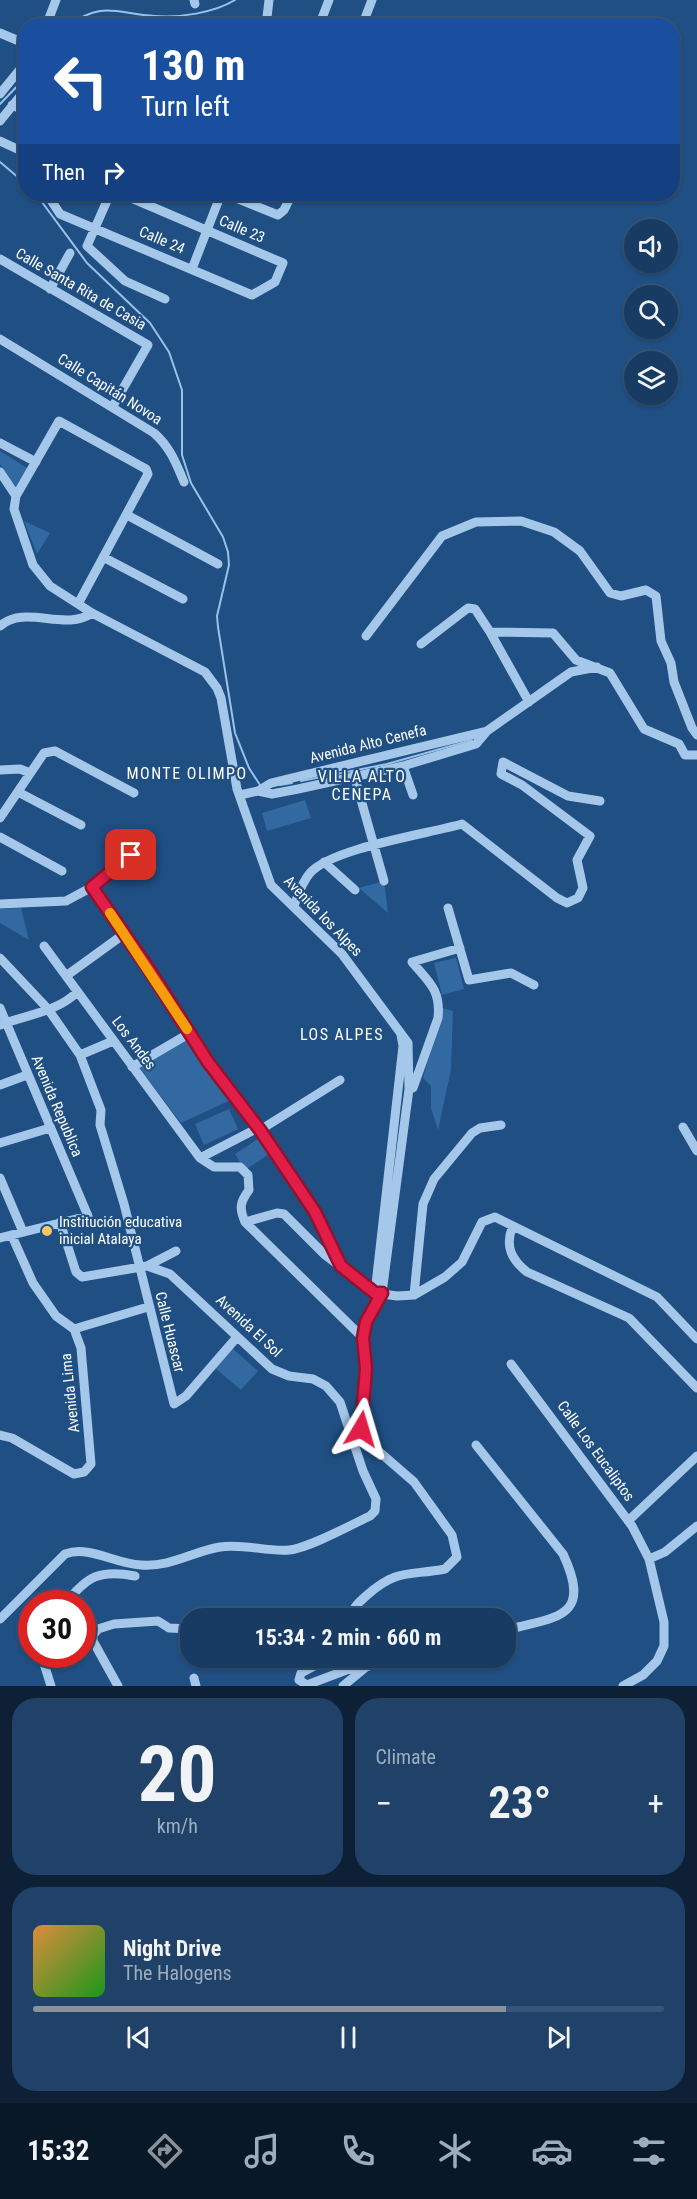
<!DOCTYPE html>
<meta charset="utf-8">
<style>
body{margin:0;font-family:"Roboto Condensed",sans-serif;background:#204268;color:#f1f3f6;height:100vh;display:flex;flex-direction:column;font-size:22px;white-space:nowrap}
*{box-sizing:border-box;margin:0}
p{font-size:20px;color:#9eadbe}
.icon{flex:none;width:33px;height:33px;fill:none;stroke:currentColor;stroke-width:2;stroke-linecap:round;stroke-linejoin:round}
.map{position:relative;height:1686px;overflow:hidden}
.drawer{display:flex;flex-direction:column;gap:12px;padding:12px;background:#0d2036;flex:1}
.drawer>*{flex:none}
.banner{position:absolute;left:18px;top:18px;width:662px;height:183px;border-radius:24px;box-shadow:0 2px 4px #0004,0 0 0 2px #365577;background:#1a4fa0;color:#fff;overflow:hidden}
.buttons{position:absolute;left:624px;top:219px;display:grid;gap:12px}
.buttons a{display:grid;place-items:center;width:54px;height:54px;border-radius:50%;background:#173b62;box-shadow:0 2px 4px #0004,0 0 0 2px #365577;font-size:30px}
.speed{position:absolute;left:18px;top:1590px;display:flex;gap:12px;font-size:30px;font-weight:700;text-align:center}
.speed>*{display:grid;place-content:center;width:78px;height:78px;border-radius:50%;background:#173b62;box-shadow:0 2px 4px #0004,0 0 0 2px #365577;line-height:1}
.speed .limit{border:9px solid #d22;background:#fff;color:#111}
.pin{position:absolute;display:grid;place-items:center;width:51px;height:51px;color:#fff;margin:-26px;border-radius:12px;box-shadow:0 3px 9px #0006}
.me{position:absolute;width:66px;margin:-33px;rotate:7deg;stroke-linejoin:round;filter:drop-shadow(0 0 4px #0008)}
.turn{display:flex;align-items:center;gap:21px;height:126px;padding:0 24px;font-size:27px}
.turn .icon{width:78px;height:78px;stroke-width:2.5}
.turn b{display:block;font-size:42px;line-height:51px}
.then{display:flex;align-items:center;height:57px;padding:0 24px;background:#0003;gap:12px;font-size:22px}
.big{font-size:45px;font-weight:700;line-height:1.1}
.drawer .tile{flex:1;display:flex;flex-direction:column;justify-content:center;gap:9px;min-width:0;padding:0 21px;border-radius:24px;background:#204268}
.drawer .dial{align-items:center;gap:0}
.dial b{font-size:78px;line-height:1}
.song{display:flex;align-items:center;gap:18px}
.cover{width:72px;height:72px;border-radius:9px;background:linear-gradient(135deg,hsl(30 70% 55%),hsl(120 70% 35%))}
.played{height:6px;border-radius:3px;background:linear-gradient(90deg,#8c9099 75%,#365577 75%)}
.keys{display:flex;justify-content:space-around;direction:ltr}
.heat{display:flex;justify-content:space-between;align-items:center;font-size:33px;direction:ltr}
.drawer .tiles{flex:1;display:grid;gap:12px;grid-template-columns:1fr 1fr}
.tile:last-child{grid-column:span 2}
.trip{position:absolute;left:180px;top:1608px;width:336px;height:60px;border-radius:24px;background:#173b62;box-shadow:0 2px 4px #0004,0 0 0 2px #365577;font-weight:700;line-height:60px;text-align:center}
.tab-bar{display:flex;height:96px;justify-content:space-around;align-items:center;background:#091827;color:#9eadbe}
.tab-bar .icon{width:42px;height:42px}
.tab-bar .current{color:#8c9099}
.tab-bar b{font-size:27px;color:#f1f3f6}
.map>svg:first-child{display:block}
.green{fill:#3269a1}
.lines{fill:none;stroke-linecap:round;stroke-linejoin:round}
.stream{stroke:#99c2eb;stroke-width:2}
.minor{stroke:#a5c7e9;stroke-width:9}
.route-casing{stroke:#92132f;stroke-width:15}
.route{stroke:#e11d48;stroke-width:10}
.slow{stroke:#f59e0b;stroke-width:10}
.poi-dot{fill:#f8c765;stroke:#1f4f83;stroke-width:2}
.labels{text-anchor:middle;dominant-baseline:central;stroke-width:4.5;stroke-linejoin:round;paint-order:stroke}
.street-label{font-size:15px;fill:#fff;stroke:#1f4f83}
.poi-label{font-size:15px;fill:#fff;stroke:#1f4f83;text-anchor:start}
.neighbourhood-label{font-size:16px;letter-spacing:1.5px;fill:#fff;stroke:#1f4f83}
</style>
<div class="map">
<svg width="697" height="1686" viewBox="0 0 697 1686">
<rect width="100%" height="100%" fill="#1f4f83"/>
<!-- green -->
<path class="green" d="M 0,451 L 27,468 L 15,488 L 0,464 Z
M 24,521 L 50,533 L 37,554 Z
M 305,800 L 311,818 L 267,831 L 262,813 Z
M 384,881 L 388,913 L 359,888 Z
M 21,908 L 29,940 L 0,923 L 0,909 Z
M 456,958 L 464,989 L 442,995 L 434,963 Z
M 442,1008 L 453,1011 L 451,1070 L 438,1130 L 431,1108 L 431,1086 L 423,1078 Z
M 187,1037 L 231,1100 L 181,1123 L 139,1067 Z
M 229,1109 L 238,1129 L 204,1145 L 195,1124 Z
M 261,1137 L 271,1153 L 245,1170 L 235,1154 Z
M 232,1348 L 258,1371 L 241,1390 L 215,1368 Z"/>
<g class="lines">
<!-- stream -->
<path class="stream" d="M 68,26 C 103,0 117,14 155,16 C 179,18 214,13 235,0
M 0,104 L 26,77
M 0,162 L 26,184
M 36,194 L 87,263 L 150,323 L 169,352 L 182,390 L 182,455 L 191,483 L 223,537 L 228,552 L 229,565 L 217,616 L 218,627 L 235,733 L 249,768 L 260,785
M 301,781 L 387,764 L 472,740
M 280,785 L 292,783"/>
<!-- minor -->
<path class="minor" d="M 194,0 L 195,4
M 46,26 L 56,0
M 266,26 L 269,0
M 319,26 L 329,0
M 362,26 L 372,0
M 0,33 L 26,44
M 0,94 L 26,62
M 12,105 L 26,111
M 0,121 L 26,89
M 0,141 L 26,153
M 47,194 L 60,214 L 252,295 L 275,282 L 283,263 L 122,194
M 110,194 L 87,246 L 125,281 L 165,299
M 226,194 L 278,215 L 284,210 L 292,194
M 0,259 L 148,345 L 113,406
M 192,269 L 221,194
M 50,289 L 70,253
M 0,339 L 154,433 C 170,447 176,463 184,482
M 0,443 L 36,462
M 0,472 L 16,496
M 127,515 L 218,564
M 103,557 L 183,599
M 78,604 L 148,474 L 146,469 L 59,421 L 16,496 L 14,509 L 33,565 L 50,586 L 92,613 L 205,672 L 217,688 L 221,698 L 237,789 L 271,885 L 342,954 L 408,1043 L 409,1089 L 382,1293 L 366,1322 L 363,1338
M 0,626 C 25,604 65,632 92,613
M 366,636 L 442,536 L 476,522 L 521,521 L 554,532 L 580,551 L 610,593 L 621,596 L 646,590 L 656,596 L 661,641 L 671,663 L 674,682 L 692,728 L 697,735
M 421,644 L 468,608 L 475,609 L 490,632
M 529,702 L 490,632 L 553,633 L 576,660 L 610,673 L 644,729 L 679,744 L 685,755 L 697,755
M 403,766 L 413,795
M 0,770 L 20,769 L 30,773
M 354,775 L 384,881
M 258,791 L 271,783 L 487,731
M 18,792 L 81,825
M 240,795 L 258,791 L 272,794 L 298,789 L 403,766 L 476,744 L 487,731 L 571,672 L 597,667
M 0,818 L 44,753 L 55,751 L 134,793
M 0,837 L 62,871
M 324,862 L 355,890
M 92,887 L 150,971 L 208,1062 L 260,1130 L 314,1212 L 340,1264
M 0,904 L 66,901 L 92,887 L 131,855
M 294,906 C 298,895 302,882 310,873 C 332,848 427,834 462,824 L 557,898 L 567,903 L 578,898 L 583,888 L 577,860 L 590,836 L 522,785 L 501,774 L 503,762 L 568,796 L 600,801
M 448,908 L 469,980 L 511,973 L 534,985
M 44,946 L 200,1158 L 214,1167 L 240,1167 L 248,1175 L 249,1190 C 240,1202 239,1208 245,1222 L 363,1338 L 366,1368 L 361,1429
M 0,958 L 48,1009 L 80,1055 L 101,1110 L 100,1125 L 124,1204 L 174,1404 L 186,1396 L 237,1337
M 66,976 L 124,934
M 0,1008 L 88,1216 L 0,1238
M 0,1025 C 25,1015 58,1012 77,992
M 80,1055 L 113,1041
M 132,1067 L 190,1033
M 0,1085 L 27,1075
M 409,1089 L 413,1088 L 438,1018 C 441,990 429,982 412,962 L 460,948
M 683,1127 L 697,1151
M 260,1130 L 340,1080
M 0,1143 L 50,1128
M 200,1158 L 258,1128
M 0,1178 L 23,1232
M 60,1222 L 76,1272 L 82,1277 L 147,1266 L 176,1251
M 245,1222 L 277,1213 L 284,1214 L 325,1255 L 375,1293 L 397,1296 L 414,1295 L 445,1277 L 462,1262 L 482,1222 L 495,1217 L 657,1297 L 697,1339
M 512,1228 C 505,1247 512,1260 527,1272 L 629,1318 L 697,1388
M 375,1293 L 403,1046 L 401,1035
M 414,1295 L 423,1204 L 434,1179 L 472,1133 L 480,1128 L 501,1125
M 74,1329 L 148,1307
M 511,1364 L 632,1526 L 649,1559 L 664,1622 L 664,1646 L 657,1661 L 643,1675 L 623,1686
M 0,1435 L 12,1438 L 74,1474 L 84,1472 L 91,1464 L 81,1348 L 74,1329 L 56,1316 L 33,1283 L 12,1236
M 476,1445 L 563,1554 C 593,1618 557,1617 506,1630
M 628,1521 L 697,1456
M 649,1559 L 665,1552 L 697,1526
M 65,1604 C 87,1576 100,1569 135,1576
M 349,1618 C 353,1608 358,1603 366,1596 C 397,1568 409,1576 445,1569 L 457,1557 L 452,1535 L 414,1482 L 376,1449 L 357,1427
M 0,1619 L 65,1554 C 90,1545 114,1564 141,1565 C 172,1567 191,1552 220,1547 C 242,1543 267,1552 289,1550 C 309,1548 351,1525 370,1516 L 375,1511 L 376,1499 L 363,1471 L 340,1402 L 326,1386 L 313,1379 L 289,1376 L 272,1369 L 170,1274 L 147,1266
M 41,1654 L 51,1686
M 299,1658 L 321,1658
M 329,1658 L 301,1673 L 299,1680 L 307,1685 L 349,1669 L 358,1673
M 194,1678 L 196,1686
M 118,1686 L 93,1641 L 93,1635 L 98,1629 L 114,1624 L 158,1621 L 169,1628 L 190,1629
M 343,1686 L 366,1667 L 391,1658"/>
</g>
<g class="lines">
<defs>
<path id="route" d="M 131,855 L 92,887 L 150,971 L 208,1062 L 260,1130 L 315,1212 L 341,1266 L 375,1293 L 382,1293 L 366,1322 L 363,1338 L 366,1368 L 361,1429"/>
</defs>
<!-- route casing -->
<use href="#route" class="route-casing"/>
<!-- route -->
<use href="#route" class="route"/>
<!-- slow -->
<path class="slow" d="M 110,913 L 187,1029"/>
</g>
<!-- markers -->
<circle class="poi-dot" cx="47" cy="1231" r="6"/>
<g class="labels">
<!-- street labels -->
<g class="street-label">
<text transform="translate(242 229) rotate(23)">Calle 23</text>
<text transform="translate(162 240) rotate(23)">Calle 24</text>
<text transform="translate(81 289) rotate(30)">Calle Santa Rita de Casia</text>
<text transform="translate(110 389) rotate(32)">Calle Capitán Novoa</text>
<text transform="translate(368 744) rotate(-14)">Avenida Alto Cenefa</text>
<text transform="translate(323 916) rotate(46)">Avenida los Alpes</text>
<text transform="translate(134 1043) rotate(53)">Los Andes</text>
<text transform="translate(57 1106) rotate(67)">Avenida Republica</text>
<text transform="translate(249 1326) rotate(43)">Avenida El Sol</text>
<text transform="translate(170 1332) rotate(76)">Calle Huascar</text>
<text transform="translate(70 1393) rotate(-96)">Avenida Lima</text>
<text transform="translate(596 1451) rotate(54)">Calle Los Eucaliptos</text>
</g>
<!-- poi labels -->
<g class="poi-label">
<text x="59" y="1222">Institución educativa<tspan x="59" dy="17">inicial Atalaya</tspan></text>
</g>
<!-- neighbourhood labels -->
<g class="neighbourhood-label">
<text x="187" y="773">MONTE OLIMPO</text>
<text x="362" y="776">VILLA ALTO<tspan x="362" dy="18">CENEPA</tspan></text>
<text x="342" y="1034">LOS ALPES</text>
</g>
</g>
</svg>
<div class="buttons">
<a><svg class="icon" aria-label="sound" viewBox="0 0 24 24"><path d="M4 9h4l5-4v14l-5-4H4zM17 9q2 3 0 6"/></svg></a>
<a><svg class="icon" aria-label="search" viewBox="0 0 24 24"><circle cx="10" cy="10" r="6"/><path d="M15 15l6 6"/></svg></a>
<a><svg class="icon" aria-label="layers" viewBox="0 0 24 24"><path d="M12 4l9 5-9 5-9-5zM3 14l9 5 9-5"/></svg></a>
</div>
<div class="speed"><div class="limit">30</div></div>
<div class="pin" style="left:131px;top:855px;background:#d93025"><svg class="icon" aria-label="arrive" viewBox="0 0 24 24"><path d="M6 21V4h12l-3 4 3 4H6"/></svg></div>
<svg class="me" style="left:361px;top:1429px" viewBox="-20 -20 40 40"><path d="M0-17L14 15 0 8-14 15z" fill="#e11d48" stroke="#fff" stroke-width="4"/></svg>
<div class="trip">15:34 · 2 min · 660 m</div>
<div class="banner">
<div class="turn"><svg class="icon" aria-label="left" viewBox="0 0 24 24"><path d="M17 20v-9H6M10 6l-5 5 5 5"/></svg><div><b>130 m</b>Turn left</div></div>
<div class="then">Then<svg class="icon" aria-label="right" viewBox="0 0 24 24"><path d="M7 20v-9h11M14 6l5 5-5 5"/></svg></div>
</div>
</div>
<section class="drawer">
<div class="tiles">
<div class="tile dial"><b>20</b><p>km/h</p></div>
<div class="tile"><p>Climate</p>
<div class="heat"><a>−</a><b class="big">23°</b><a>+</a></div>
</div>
<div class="tile">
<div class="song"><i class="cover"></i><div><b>Night Drive</b><p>The Halogens</p></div></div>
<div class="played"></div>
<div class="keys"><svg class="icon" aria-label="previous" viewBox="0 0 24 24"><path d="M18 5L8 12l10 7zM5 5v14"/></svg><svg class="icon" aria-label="pause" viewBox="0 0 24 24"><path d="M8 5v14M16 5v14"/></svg><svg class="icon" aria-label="next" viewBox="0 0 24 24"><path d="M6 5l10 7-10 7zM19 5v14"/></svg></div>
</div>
</div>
</section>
<nav class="tab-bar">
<b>15:32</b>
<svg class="icon current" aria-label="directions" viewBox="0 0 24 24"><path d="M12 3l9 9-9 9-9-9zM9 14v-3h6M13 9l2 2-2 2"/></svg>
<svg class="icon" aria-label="music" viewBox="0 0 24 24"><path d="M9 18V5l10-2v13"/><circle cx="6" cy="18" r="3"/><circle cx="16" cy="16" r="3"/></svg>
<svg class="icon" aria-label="phone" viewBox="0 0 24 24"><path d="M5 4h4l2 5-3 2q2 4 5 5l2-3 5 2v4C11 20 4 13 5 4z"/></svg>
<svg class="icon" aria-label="climate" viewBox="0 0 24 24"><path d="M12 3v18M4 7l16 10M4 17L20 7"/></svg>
<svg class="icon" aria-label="car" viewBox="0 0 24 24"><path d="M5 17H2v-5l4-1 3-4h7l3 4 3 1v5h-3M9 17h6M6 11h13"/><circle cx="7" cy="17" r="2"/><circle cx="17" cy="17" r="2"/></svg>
<svg class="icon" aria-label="filters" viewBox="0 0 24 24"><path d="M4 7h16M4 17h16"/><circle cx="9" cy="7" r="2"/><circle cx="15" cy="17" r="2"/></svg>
</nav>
